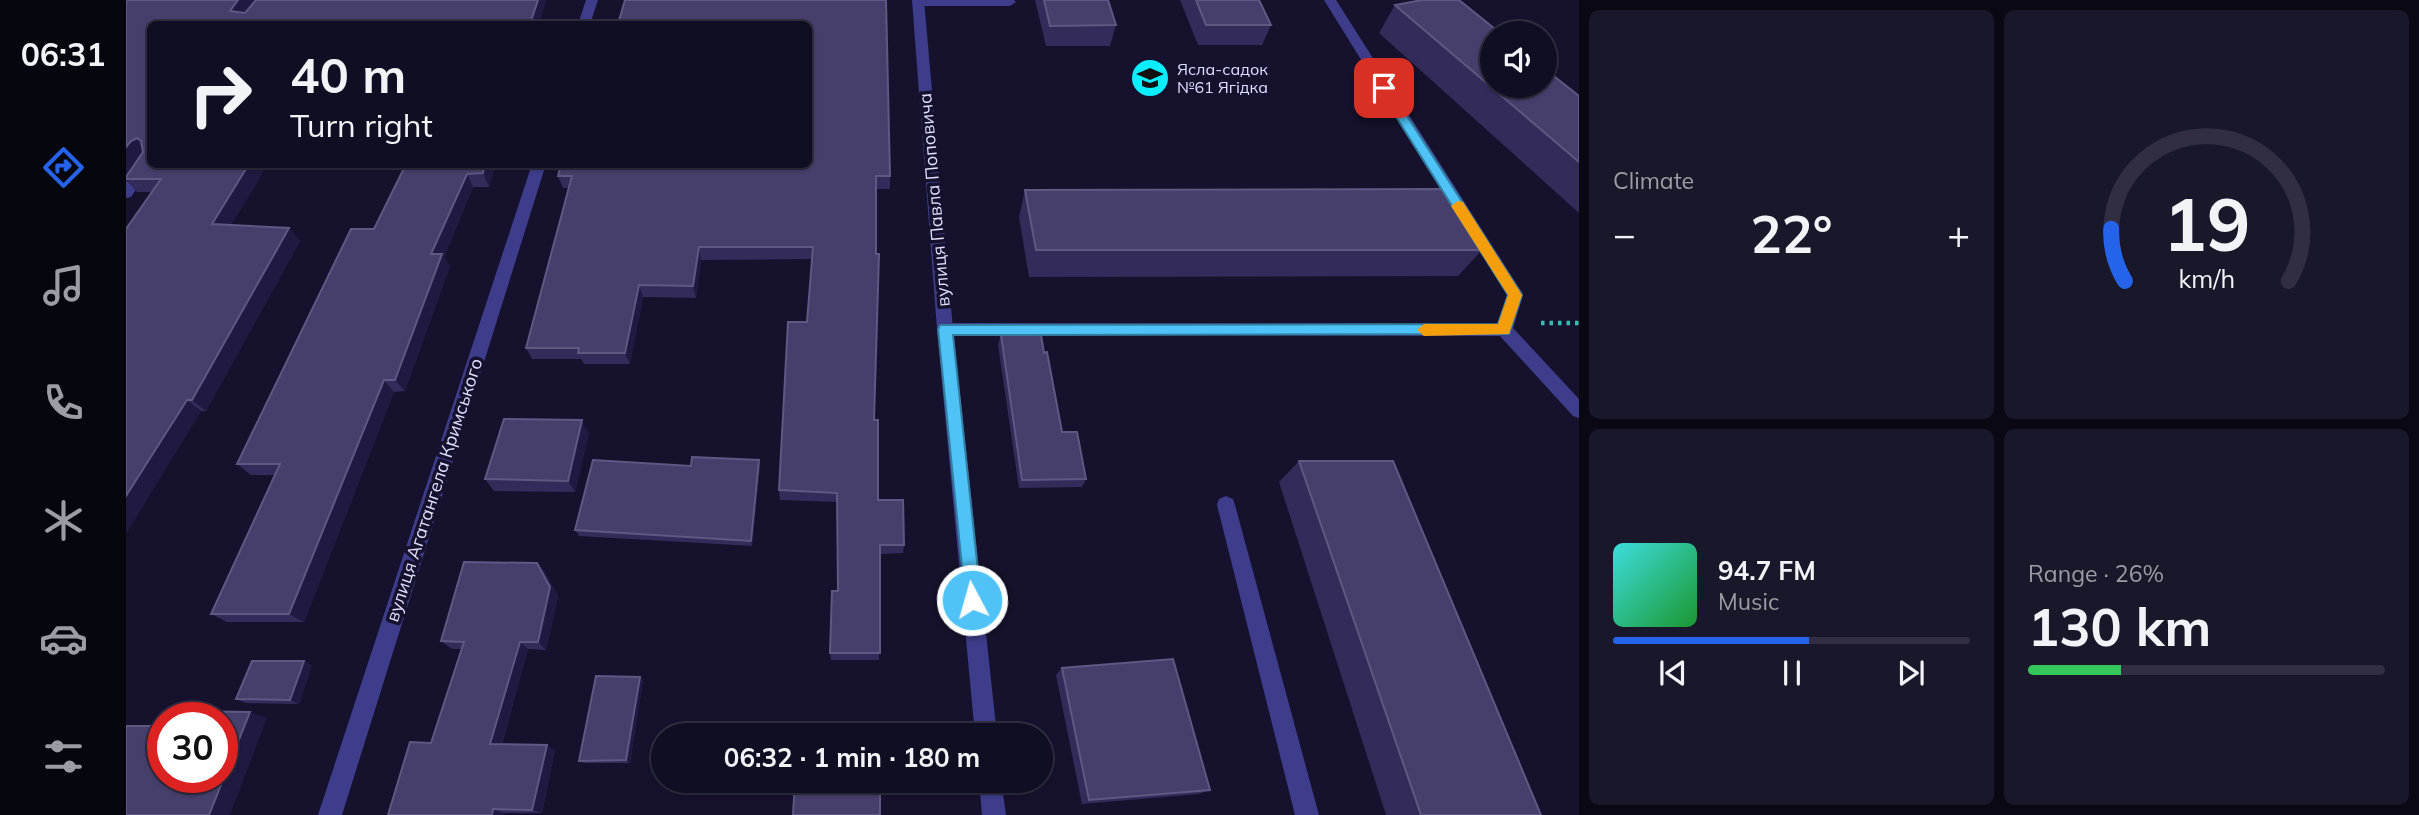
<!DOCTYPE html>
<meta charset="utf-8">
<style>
body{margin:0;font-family:Mulish,sans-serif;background:#19172a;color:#f1f3f6;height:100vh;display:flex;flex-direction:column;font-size:26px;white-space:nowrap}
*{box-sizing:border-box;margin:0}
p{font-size:23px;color:#9c9ca5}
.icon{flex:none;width:38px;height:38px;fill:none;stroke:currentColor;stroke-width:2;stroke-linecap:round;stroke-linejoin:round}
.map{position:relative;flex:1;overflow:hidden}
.sheet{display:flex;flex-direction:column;gap:10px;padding:10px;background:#090813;width:840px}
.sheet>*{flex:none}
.guide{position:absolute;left:21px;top:21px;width:665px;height:147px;border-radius:10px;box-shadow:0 2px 5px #0004,0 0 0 2px #302e40;background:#100e22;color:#f1f3f6;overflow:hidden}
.fabs{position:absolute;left:1354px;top:21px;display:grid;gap:14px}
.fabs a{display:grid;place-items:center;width:77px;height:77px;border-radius:50%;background:#100e22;box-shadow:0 2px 5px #0004,0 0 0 2px #302e40;font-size:35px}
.speed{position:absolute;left:21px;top:702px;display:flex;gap:14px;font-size:35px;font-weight:700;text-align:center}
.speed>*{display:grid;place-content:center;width:91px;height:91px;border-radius:50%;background:#100e22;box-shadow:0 2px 5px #0004,0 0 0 2px #302e40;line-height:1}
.speed .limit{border:10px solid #d22;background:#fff;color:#111}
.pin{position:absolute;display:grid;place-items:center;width:60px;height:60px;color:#fff;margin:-30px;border-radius:14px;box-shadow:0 4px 10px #0006}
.me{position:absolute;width:77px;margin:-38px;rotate:354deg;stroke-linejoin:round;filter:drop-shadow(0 0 5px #0008)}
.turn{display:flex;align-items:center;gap:24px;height:147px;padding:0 28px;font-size:32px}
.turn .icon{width:91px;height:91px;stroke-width:2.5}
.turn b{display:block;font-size:49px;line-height:60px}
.big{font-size:52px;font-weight:700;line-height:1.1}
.sheet .widget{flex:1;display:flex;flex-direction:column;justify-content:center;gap:10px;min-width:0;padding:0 24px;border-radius:10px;background:#19172a}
.sheet .dial{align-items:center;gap:0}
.dial svg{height:182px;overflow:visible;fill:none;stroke:#302e40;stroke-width:7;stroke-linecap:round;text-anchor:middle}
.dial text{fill:#f1f3f6;stroke:none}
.song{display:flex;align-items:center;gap:21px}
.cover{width:84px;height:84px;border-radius:10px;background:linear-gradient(135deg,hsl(180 70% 55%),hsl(130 70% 35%))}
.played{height:7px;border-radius:4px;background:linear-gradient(90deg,#2563eb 55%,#302e40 55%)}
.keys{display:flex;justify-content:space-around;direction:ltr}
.heat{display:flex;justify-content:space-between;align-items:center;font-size:38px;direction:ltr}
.charge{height:10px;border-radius:5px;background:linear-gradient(90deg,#34c759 26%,#302e40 0)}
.sheet .tiles{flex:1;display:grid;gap:10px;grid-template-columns:repeat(2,1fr)}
.trip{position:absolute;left:525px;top:723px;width:402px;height:70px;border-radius:35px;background:#100e22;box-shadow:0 2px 5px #0004,0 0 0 2px #302e40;font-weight:700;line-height:70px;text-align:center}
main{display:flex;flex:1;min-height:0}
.tab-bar{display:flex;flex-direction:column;width:126px;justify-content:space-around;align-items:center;background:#06060e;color:#9c9ca5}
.tab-bar .icon{width:49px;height:49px}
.tab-bar .current{color:#2563eb}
.tab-bar b{font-size:32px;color:#f1f3f6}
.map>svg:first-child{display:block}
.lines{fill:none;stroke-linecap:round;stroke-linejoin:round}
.path{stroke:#31c0b3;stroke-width:4.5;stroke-dasharray:3.5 5;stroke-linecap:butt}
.service{fill:#3d3d8c;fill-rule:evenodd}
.minor{fill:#3d3d8c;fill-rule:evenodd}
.wall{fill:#332b5a}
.shaded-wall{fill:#201941}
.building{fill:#463f6c;stroke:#5e5883;stroke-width:2}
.route{fill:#4fc3f7;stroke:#337fa1;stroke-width:2}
.slow{fill:#f59e0b}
.labels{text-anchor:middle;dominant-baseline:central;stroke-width:7;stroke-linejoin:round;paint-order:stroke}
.far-poi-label{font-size:16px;fill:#e1deff;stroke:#16122d;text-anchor:start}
.street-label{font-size:18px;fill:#e1deff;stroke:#16122d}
</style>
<main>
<nav class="tab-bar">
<b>06:31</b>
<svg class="icon current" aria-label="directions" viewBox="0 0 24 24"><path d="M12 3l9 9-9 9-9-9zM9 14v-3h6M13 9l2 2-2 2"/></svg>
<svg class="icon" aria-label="music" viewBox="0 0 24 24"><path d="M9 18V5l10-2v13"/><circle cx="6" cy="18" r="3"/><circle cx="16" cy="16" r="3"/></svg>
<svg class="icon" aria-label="phone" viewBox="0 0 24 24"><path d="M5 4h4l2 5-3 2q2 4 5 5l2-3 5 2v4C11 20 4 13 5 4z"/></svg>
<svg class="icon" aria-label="climate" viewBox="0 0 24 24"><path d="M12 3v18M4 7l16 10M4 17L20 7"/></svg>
<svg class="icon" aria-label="car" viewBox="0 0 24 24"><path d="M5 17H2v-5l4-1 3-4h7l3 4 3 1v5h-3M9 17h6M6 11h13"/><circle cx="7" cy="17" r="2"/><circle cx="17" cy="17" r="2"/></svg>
<svg class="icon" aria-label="filters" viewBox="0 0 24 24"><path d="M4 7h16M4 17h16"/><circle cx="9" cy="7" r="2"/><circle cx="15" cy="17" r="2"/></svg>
</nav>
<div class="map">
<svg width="1453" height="815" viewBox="0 0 1453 815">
<rect width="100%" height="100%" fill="#16122d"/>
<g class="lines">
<!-- path -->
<path class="path" d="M 1415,323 L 1453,323"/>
<!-- service -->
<path class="service" d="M 788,0 L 888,0 L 890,2 L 884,6 L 792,6 L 788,4 Z
M 1198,0 L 1210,0 L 1395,291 L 1397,295 L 1387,328 L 1453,399 L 1453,418 L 1447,416 L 1374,336 L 813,334 L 811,329 L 813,324 L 819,323 L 1372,324 L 1381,295 Z
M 1100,496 L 1107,499 L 1109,505 L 1193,815 L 1169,815 L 1091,505 L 1093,499 Z"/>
<!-- minor -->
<path class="minor" d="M 460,0 L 472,0 L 464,24 L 452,24 Z
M 786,0 L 798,0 L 827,329 L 871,735 L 849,735 L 811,329 Z
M 24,154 L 24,164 L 27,164 L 5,197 L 0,198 L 0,182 L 19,156 Z
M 406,164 L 420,164 L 216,815 L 192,815 Z
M 853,780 L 875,780 L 880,815 L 856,815 Z"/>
</g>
<!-- wall -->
<path class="wall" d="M 0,0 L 420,0 L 413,24 L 24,164 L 370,164 L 363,187 L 347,187 L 318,257 L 324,266 L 279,391 L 268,392 L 178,622 L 101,622 L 85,614 L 149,475 L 125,475 L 111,464 L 248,229 L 278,169 L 140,167 L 105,225 L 163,228 L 174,241 L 80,411 L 75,411 L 0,533 L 0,229 L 26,192 L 11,192 L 0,180 Z
M 909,0 L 982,0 L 990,25 L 984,46 L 920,46 Z
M 1054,0 L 1133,0 L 1145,25 L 1136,45 L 1072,45 Z
M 1269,5 L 1453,96 L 1453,213 L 1253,33 Z
M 432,176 L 764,176 L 764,189 L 750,189 L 748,420 L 752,500 L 778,545 L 777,553 L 754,554 L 753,660 L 705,660 L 704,653 L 712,591 L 711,502 L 654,500 L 653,490 L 681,322 L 686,259 L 575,260 L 570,298 L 517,297 L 504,364 L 458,364 L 455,359 L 406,359 L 400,348 L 443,188 L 437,188 Z
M 899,190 L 1356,250 L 1332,276 L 903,277 L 893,217 Z
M 875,335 L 936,432 L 960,479 L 956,487 L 893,488 L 872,345 Z
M 463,433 L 449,492 L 368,491 L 359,479 Z
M 633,460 L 634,466 L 626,546 L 453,536 L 449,530 L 565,466 Z
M 1173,461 L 1415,815 L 1260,815 L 1153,482 Z
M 411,563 L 419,572 L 432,596 L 420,650 L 402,649 L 376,744 L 429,750 L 416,813 L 378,813 L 377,815 L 262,815 L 305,743 L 335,649 L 326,649 L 315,641 Z
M 186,665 L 173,704 L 120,703 L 110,699 Z
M 936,668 L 1084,790 L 1073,794 L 956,804 L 930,675 Z
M 514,677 L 517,680 L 504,763 L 458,763 L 453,761 Z"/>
<!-- shaded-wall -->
<path class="shaded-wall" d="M 112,0 L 131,0 L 113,24 L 104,11 Z
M 412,0 L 420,0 L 413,24 L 404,24 Z
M 11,138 L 23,152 L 0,178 L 0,147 L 5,141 Z
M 123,164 L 138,164 L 140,167 L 98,237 L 86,224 Z
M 359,164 L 370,164 L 363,187 L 357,173 Z
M 341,174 L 347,187 L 318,256 L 324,266 L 279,391 L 269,380 L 305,254 Z
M 163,228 L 174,241 L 80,411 L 66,400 Z
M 573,247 L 575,260 L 570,298 L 567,286 Z
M 513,285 L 517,297 L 504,364 L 499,353 Z
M 258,380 L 268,392 L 178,622 L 163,614 Z
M 61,400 L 75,411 L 0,533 L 0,496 Z
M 456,420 L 463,433 L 449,492 L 442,481 Z
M 633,460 L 634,466 L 626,546 L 625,541 Z
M 411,563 L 419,572 L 432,596 L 420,650 L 412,642 Z
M 394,642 L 402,649 L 374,749 L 364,744 Z
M 178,661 L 186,665 L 173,704 L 164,700 Z
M 514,677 L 517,680 L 504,763 L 500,760 Z
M 124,712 L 141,718 L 104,815 L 83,815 Z
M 421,745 L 429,750 L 416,813 L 406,810 Z
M 367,809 L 378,813 L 377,815 L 366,815 Z"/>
<!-- building -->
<path class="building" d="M 0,0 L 112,0 L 104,11 L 119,13 L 130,0 L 412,0 L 404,24 L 24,24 L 24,164 L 123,164 L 86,224 L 163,228 L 66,400 L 61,400 L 0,496 L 0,229 L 35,179 L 0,179 L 0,177 L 17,152 L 15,141 L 11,138 L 5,141 L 0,147 Z
M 499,0 L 760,0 L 764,176 L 750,176 L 750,254 L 753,254 L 748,420 L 752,420 L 752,500 L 777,500 L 778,545 L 754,545 L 754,653 L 704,653 L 706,591 L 712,591 L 711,493 L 653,490 L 662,322 L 681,322 L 687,247 L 573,247 L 567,286 L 513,285 L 499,353 L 452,353 L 453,348 L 400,348 L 446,176 L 432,176 L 435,164 L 682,164 L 682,24 L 492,24 Z
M 918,0 L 982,0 L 990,25 L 924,26 Z
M 1070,0 L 1133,0 L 1145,25 L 1080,25 Z
M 1296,0 L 1333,0 L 1374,33 L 1367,33 L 1367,86 L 1419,86 L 1419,69 L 1453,96 L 1453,162 L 1269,5 Z
M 280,164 L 359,164 L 357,173 L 341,174 L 305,254 L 316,254 L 269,380 L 258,380 L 163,614 L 85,614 L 154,464 L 111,464 L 225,229 L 248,229 Z
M 1321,189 L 1356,250 L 910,250 L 899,190 Z
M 875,335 L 915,335 L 918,353 L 921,352 L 936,432 L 951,432 L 960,479 L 896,480 Z
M 378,419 L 456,420 L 442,481 L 359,479 Z
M 566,457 L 633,460 L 625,541 L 449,530 L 467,460 L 565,466 Z
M 1173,461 L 1267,461 L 1415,815 L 1295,815 Z
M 338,562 L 411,563 L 424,587 L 412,642 L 394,642 L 364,744 L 421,745 L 406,810 L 367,809 L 366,815 L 262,815 L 284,742 L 305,743 L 338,642 L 315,641 Z
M 1047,659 L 1084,790 L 963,800 L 936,668 Z
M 126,661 L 178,661 L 164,700 L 110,699 Z
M 470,676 L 514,677 L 500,760 L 453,761 Z
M 55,711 L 124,712 L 83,815 L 0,815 L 0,726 L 37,726 L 37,777 L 96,777 L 96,718 L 52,718 Z
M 669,780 L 754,780 L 754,815 L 667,815 Z"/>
<!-- route -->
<path class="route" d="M 1258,84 L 1263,88 L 1396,295 L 1383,334 L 827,335 L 855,600 L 853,606 L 846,609 L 840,606 L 812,329 L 814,325 L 1372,324 L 1382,295 L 1252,88 Z"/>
<!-- slow -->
<path class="slow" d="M 1332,201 L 1337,202 L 1396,295 L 1383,334 L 1298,336 L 1291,330 L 1298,324 L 1372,324 L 1382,295 L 1325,206 Z"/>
<!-- icons -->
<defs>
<symbol id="school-disc" viewBox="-11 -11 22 22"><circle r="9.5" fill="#0aeeff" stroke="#16122d"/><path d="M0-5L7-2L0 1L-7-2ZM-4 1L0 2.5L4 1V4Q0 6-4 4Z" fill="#111"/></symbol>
</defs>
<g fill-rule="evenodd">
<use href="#school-disc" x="1002" y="56" width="44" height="44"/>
</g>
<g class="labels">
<!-- far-poi labels -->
<g class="far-poi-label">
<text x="1051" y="69">Ясла-садок<tspan x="1051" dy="18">№61 Ягідка</tspan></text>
</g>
<!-- street labels -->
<g class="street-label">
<text transform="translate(808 200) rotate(-95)">вулиця Павла Поповича</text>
<text transform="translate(308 490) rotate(-72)">вулиця Агатангела Кримського</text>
</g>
</g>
</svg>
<div class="fabs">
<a><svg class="icon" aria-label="sound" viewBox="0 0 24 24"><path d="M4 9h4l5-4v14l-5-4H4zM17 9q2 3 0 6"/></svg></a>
</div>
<div class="speed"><div class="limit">30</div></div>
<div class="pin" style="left:1258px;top:88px;background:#d93025"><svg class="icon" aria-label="arrive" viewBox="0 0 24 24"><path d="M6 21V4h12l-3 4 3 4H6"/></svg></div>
<svg class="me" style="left:846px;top:600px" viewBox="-20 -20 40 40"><circle r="17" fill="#4fc3f7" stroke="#fff" stroke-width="3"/><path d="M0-11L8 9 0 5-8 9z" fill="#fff"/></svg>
<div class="trip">06:32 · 1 min · 180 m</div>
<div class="guide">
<div class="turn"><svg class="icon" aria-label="right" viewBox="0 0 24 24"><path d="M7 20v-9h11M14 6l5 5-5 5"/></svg><div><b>40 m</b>Turn right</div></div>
</div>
</div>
<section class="sheet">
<div class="tiles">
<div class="widget"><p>Climate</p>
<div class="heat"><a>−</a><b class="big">22°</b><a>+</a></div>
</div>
<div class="widget dial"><svg viewBox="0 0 100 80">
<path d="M14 69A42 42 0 1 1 86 69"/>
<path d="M14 69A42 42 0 0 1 8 46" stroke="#2563eb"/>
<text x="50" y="56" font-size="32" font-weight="700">19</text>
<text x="50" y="72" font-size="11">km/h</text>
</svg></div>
<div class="widget">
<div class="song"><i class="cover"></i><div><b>94.7 FM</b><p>Music</p></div></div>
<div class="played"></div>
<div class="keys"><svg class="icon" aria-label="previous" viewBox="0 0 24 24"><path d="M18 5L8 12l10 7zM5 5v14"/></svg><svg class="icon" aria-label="pause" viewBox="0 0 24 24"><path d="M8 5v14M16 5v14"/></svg><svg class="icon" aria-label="next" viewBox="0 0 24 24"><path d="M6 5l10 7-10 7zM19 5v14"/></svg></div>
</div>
<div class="widget"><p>Range · 26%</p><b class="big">130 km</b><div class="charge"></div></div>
</div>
</section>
</main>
